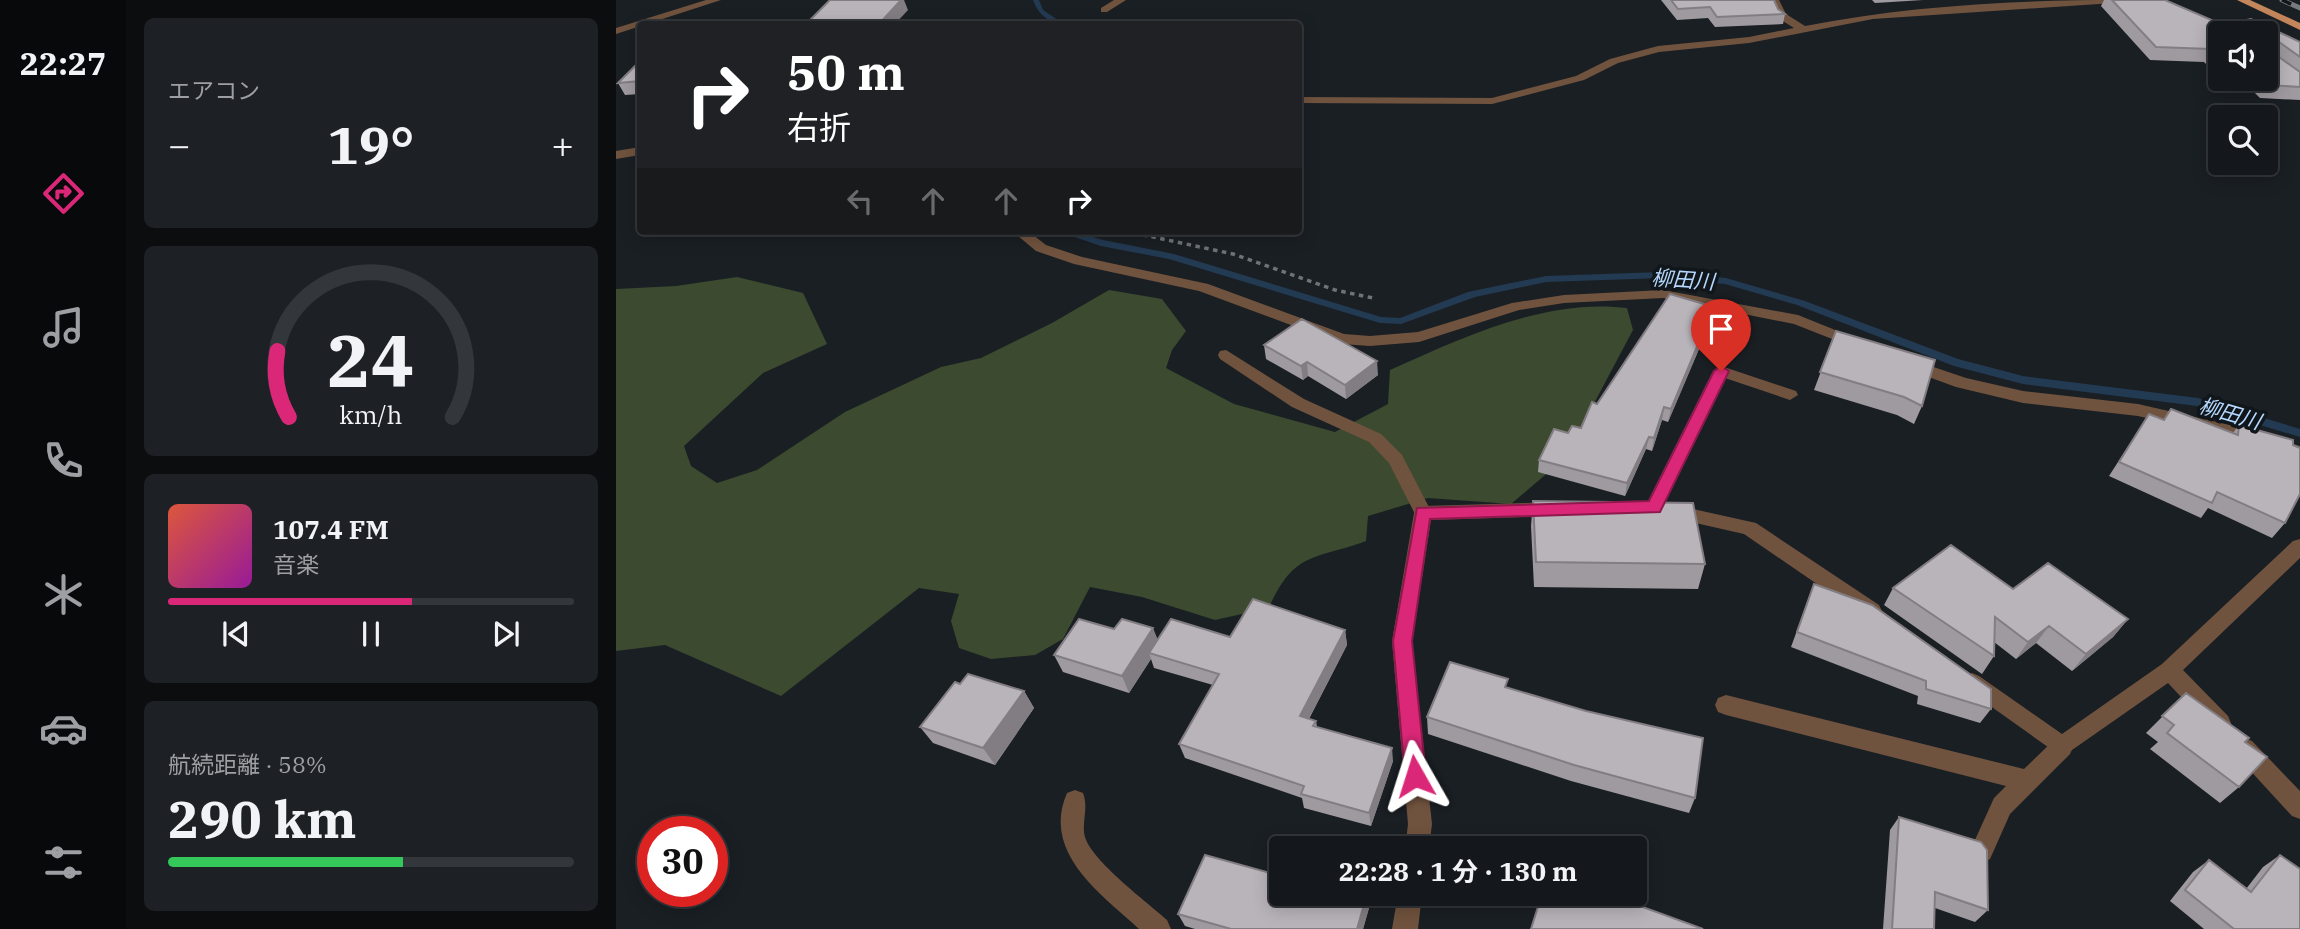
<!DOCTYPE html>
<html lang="ja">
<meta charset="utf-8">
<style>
body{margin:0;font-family:"IBM Plex Serif","Noto Sans JP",serif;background:#1d2024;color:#f1f3f6;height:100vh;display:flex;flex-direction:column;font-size:26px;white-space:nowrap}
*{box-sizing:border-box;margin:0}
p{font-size:23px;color:#9d9fa3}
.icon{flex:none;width:38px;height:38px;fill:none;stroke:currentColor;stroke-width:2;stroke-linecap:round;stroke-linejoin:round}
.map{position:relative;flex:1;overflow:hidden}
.drawer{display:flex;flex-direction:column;gap:18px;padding:18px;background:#0b0d0f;width:490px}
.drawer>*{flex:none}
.banner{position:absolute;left:21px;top:21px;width:665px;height:214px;border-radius:7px;box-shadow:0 4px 18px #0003,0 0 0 2px #33363a;background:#202124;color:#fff;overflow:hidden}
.tools{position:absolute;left:1592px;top:21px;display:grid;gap:14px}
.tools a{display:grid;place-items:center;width:70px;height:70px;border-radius:7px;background:#14171b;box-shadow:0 4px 18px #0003,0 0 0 2px #33363a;font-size:35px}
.speed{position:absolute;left:21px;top:816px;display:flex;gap:14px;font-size:35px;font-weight:700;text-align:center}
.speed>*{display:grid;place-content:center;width:91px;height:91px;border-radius:50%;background:#14171b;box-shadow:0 4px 18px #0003,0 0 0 2px #33363a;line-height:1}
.speed .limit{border:10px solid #d22;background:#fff;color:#111}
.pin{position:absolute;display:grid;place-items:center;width:60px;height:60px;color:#fff;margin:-72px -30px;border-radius:50% 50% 50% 0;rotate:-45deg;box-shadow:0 0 7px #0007}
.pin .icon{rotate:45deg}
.me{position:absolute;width:77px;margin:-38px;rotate:354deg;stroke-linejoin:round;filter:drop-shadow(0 0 5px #0008)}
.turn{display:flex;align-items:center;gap:24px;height:147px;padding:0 35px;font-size:32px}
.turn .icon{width:91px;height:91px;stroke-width:2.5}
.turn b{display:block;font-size:49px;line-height:60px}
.lanes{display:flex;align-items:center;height:66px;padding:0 35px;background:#0003;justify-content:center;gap:35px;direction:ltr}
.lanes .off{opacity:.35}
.big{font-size:52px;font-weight:700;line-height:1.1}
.drawer .tile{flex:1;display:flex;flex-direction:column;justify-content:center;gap:10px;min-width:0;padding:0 24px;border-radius:10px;background:#1d2024}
.drawer .dial{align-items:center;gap:0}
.dial svg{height:182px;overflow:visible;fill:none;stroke:#33363a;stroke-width:7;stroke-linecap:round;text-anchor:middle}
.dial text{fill:#f1f3f6;stroke:none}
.song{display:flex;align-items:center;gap:21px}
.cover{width:84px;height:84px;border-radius:10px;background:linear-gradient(135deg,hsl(10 70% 55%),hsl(300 70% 35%))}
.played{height:7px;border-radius:4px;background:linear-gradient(90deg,#db2777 60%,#33363a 60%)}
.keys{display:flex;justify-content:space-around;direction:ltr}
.heat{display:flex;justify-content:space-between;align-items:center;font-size:38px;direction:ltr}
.charge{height:10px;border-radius:5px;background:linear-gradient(90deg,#34c759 58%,#33363a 0)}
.trip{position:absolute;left:653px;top:836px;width:378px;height:70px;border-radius:7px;background:#14171b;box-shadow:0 4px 18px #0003,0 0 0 2px #33363a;font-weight:700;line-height:70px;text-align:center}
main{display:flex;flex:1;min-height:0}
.menu{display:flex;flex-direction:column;width:126px;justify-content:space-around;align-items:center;background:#08090b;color:#9d9fa3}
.menu .icon{width:49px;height:49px}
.menu .active{color:#db2777}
.menu b{font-size:32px;color:#f1f3f6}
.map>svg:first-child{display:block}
.green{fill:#3c4a2f}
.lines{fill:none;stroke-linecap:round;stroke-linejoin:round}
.stream{fill:#233a53;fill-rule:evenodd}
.path{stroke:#6f7377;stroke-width:3.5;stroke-dasharray:4.5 4.5;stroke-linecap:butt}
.service{fill:#70533e;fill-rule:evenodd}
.minor{fill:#70533e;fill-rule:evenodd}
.tertiary{fill:#70533e;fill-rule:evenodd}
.primary{fill:#c4875b;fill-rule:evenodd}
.rail-casing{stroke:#777b7f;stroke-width:5}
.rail{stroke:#11161a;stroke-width:3.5;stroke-dasharray:10;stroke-linecap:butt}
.wall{fill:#9f9aa0;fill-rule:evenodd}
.shaded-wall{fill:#827d82}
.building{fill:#b9b3ba;stroke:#827d82;stroke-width:2}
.route{fill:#db2777;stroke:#8e194d;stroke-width:2}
.labels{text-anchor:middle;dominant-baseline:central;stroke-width:7;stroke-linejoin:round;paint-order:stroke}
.water-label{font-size:21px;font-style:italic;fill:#b4d8ff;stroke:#11161a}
</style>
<main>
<nav class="menu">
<b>22:27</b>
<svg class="icon active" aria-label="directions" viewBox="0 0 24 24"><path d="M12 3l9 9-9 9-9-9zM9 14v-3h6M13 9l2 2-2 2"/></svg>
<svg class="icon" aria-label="music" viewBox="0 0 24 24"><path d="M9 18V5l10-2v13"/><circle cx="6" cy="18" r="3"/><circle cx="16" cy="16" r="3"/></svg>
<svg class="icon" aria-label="phone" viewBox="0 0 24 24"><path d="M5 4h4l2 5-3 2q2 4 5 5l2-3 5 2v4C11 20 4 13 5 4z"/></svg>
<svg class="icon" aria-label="climate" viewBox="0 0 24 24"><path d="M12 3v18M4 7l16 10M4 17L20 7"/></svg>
<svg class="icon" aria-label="car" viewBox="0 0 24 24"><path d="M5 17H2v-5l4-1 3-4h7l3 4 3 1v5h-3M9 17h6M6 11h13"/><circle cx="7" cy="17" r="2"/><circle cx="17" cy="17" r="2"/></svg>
<svg class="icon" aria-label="filters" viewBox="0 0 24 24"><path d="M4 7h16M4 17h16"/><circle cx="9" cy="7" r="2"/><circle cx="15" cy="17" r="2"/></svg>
</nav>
<section class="drawer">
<div class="tile"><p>エアコン</p>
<div class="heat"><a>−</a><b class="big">19°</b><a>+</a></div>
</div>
<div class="tile dial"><svg viewBox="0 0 100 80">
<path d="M14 69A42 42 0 1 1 86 69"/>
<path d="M14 69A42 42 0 0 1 9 40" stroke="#db2777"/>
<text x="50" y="56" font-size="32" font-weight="700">24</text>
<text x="50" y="72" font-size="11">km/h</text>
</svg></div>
<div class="tile">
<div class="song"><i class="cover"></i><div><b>107.4 FM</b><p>音楽</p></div></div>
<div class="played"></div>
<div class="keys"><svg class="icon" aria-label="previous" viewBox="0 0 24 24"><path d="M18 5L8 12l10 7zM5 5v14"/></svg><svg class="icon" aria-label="pause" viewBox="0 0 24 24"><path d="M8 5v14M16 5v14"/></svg><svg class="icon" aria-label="next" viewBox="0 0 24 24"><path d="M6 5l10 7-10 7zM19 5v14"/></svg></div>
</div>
<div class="tile"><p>航続距離 · 58%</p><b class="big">290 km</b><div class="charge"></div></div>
</section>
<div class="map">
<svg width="1684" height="929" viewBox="0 0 1684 929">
<rect width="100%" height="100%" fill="#1a1f24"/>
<!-- green -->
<path class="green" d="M 121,277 L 187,293 L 211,344 L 147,373 L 68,446 L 75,466 L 101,483 L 141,470 L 229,412 L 325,367 L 365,358 L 436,323 L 493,290 L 546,299 L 570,331 L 556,350 L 550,368 L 618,404 L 719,432 L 772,404 L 774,370 C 847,337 930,298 1011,308 L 1017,330 L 949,458 L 895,504 L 812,498 L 752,516 L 750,541 C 698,560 678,551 653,608 L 599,620 L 526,597 L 474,587 L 447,639 L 419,655 L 375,659 L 343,648 L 335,621 L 343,594 L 303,588 L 165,696 L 49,645 L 0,651 L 0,289 L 60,286 Z"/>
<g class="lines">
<!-- stream -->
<path class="stream" d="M 417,0 L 423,0 L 427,10 L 448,24 C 433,24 422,14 417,0 Z
M 441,231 L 456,231 L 487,240 L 558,254 L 765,317 L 784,318 L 852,292 L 930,276 L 1046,272 L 1110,278 L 1189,301 L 1342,359 L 1407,376 L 1582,398 L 1684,429 L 1684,437 L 1581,406 L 1407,384 L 1338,366 L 1181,305 L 1109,284 L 1046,278 L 930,282 L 859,297 L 785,324 L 764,323 L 553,259 L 485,246 Z"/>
<!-- path -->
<path class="path" d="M 509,231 L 617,254 L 719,290 L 757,298"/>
<!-- service -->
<path class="service" d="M 498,0 L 510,0 L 491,12 L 485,12 L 485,8 Z
M 610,350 L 688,399 L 765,434 L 786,455 L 816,513 L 813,518 L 801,518 L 773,463 L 753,442 L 676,407 L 604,359 L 602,355 L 604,351 Z
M 1105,366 L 1180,391 L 1182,395 L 1174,400 L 1109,378 L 1044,512 L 1032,512 L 1029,507 L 1097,371 Z
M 1110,695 L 1408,769 L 1438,740 L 1446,737 L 1454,740 L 1457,747 L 1454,754 L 1394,814 L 1374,859 L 1366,863 L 1358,859 L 1354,851 L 1378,798 L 1390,786 L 1110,715 L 1102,712 L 1099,705 L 1102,698 Z
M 459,790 L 467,793 C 473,808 465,823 469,837 C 476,861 531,902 551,920 L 555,929 L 523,929 C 485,894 425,853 451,793 Z"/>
<!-- minor -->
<path class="minor" d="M 1153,0 L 1163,0 L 1170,14 L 1189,26 C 1291,6 1398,0 1503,0 L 1498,3 L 1257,19 L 1133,43 L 1043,52 L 1002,63 L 968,80 L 876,104 L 682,103 L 682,97 L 876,98 L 960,76 L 994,59 L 1042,46 L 1133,37 L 1178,28 L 1162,18 Z
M 24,147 L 24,155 L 0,159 L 0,151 Z
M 396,231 L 412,231 L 430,245 L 466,257 L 592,284 L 728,334 L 754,336 L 802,332 L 896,303 L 948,295 L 1047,290 L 1182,315 L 1244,340 L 1247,343 L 1239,348 L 1178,324 L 1047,298 L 948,303 L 903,310 L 803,342 L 754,346 L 726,344 L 583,291 L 458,264 L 420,251 Z
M 1294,359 L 1350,378 L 1407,391 L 1522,404 L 1618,426 L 1684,446 L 1684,458 L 1617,438 L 1522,416 L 1407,403 L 1340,387 L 1288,368 L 1286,364 L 1288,360 Z
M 940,502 L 946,504 L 949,509 L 946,514 L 940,516 L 815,520 L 796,641 L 816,824 L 813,849 L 789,849 L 792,824 L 776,641 L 798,513 L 801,508 L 807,506 Z
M 1059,505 L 1140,523 L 1263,605 L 1266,611 L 1263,617 L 1256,619 L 1249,617 L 1128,534 L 1053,517 L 1050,512 L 1053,507 Z
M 1684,539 L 1684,558 L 1567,670 L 1612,716 L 1615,723 L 1612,730 L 1604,733 L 1596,730 L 1552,683 L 1446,757 L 1349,688 L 1345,682 L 1349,676 L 1356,673 L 1363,676 L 1446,734 L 1546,664 L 1677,541 Z
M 1628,738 L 1636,741 L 1684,791 L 1684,819 L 1676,816 L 1620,755 L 1617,748 L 1620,741 Z
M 782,894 L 806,894 L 802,929 L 776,929 Z"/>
<!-- tertiary -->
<path class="tertiary" d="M 90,0 L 105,0 L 0,34 L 0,28 Z"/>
<!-- primary -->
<path class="primary" d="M 1621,0 L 1634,0 L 1684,23 L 1684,30 Z"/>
<defs>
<path id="rail" d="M 1666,0 L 1684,8"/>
</defs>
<!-- rail casing -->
<use href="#rail" class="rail-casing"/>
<!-- rail -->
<use href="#rail" class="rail"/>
</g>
<!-- wall -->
<path class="wall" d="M 1045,0 L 1158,0 L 1162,9 L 1169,14 L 1167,24 L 1099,27 L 1092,18 L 1061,20 Z
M 1256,0 L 1307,0 L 1259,3 Z
M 1488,0 L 1549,0 L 1607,25 L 1684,42 L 1684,100 L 1644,98 L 1637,91 L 1616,90 L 1588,62 L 1534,60 L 1485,6 ZM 1605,33 L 1650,79 L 1605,79 Z
M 24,61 L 24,94 L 9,95 L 2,83 Z
M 1122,314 L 1119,326 L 1105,356 L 1083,349 L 1052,422 L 1046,420 L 1036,451 L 1030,449 L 1009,496 L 922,472 L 923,460 L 952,433 L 965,428 L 981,404 Z
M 1220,331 L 1306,406 L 1298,424 L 1281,415 L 1198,390 Z
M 648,345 L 762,375 L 730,399 L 692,376 L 687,380 L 650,359 Z
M 1555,409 L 1617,433 L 1623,425 L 1669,523 L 1656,538 L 1592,508 L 1585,518 L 1493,476 L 1533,414 L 1547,420 Z
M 917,501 L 1089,564 L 1082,589 L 918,587 L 915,526 Z
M 1198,584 L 1375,709 L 1364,723 L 1301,704 L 1302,696 L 1175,647 Z
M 1277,588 L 1397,589 L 1512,619 L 1497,637 L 1456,671 L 1420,643 L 1400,659 L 1378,642 L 1378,656 L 1366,674 L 1268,605 Z
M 498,629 L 541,640 L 729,630 L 731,645 L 693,719 L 700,721 L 701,727 L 777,761 L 755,826 L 688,808 L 686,798 L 569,758 L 563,744 L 597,685 L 538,668 L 535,659 L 513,693 L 447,672 L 438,655 Z
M 891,687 L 1079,798 L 1073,813 L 955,781 L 812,734 L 811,717 Z
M 408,691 L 418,708 L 379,765 L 317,743 L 304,727 Z
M 1570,693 L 1629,742 L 1623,787 L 1604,803 L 1534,749 L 1542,742 L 1530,733 Z
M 1283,817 L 1372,910 L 1359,922 L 1319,908 L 1318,929 L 1267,929 L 1274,830 Z
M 1664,855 L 1684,929 L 1588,929 L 1554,901 L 1577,872 L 1593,860 L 1630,889 L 1647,867 Z
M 658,874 L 757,894 L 747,929 L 579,929 L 569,926 L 562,914 Z"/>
<!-- shaded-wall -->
<path class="shaded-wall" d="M 285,0 L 288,0 L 292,10 L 279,24 L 263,24 Z
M 1122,314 L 1119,326 L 1105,356 L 1108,343 Z
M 1085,337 L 1083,349 L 1052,422 L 1055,409 Z
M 761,361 L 762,375 L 730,399 L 729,385 Z
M 691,362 L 692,376 L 687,380 L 685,366 Z
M 1048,407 L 1046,420 L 1036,451 L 1038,438 Z
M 1033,437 L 1030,449 L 1009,496 L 1011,483 Z
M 1512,619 L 1497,637 L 1456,671 L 1470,654 Z
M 1433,626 L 1420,643 L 1400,659 L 1412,642 Z
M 537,628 L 544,645 L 533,653 L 535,659 L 513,693 L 506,676 Z
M 729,630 L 731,645 L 687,730 L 684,716 Z
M 408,691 L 418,708 L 379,765 L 367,748 Z
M 776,748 L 777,761 L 755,826 L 753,813 Z
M 751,894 L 757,894 L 747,929 L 741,929 Z"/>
<!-- building -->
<path class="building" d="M 214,0 L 285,0 L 263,24 L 190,24 Z
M 1055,0 L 1158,0 L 1162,9 L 1169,14 L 1101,17 L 1094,7 L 1062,9 Z
M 1496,0 L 1549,0 L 1607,25 L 1635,19 L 1684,42 L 1684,57 L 1659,39 L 1655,40 L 1656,52 L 1684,72 L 1684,87 L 1652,85 L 1645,79 L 1650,79 L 1650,33 L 1605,33 L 1605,59 L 1595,49 L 1540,47 Z
M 24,61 L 24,81 L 2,83 Z
M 1054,294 L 1122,314 L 1108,343 L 1085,337 L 1055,409 L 1048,407 L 1038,438 L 1033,437 L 1011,483 L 923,460 L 938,429 L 952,433 L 956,426 L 965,428 L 976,402 L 981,404 Z
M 686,319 L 761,361 L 729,385 L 691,362 L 685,366 L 648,345 Z
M 1220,331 L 1319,360 L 1306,406 L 1288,397 L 1204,372 Z
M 1555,409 L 1622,435 L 1623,425 L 1677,440 L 1677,445 L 1684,448 L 1684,494 L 1669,523 L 1601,492 L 1596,503 L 1503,462 L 1533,414 L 1548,420 Z
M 917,501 L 1077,503 L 1089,564 L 920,562 Z
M 1335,545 L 1397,589 L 1432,563 L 1512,619 L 1470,654 L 1433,626 L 1412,642 L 1379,617 L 1378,656 L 1277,588 Z
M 1198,584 L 1256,605 L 1375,689 L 1375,709 L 1310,689 L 1310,681 L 1181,632 Z
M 637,599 L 729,630 L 684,716 L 700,721 L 697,726 L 776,748 L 753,813 L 685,794 L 688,786 L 563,744 L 603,674 L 533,653 L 555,619 L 614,637 Z
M 463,619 L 498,629 L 506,619 L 537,628 L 506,676 L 438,655 Z
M 834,662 L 892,679 L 889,687 L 970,711 L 1087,738 L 1079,798 L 958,765 L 811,717 Z
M 352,674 L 408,691 L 367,748 L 304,727 L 339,682 L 344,684 Z
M 1570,693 L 1633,738 L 1629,742 L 1651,757 L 1623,787 L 1551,733 L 1558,725 L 1546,716 Z
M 1283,817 L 1365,842 L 1371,850 L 1372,910 L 1319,892 L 1318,929 L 1276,929 Z
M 589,855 L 658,874 L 665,855 L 665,894 L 751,894 L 741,929 L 615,929 L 562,914 Z
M 1664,855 L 1684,869 L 1684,929 L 1618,929 L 1569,890 L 1593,860 L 1635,892 Z
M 926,894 L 991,894 L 1087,929 L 915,929 Z"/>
<!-- route -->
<path class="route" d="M 1105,366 L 1113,371 L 1044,512 L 814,519 L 796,641 L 810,776 L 807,782 L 799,785 L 792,782 L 789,776 L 777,641 L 801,508 L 1033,501 L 1098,371 Z"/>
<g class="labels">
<!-- water labels -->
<g class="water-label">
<text transform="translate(1067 279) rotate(4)">柳田川</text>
<text transform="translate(1614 413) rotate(16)">柳田川</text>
</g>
</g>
</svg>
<div class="tools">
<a><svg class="icon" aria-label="sound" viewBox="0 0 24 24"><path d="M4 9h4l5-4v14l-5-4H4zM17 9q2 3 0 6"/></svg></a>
<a><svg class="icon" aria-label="search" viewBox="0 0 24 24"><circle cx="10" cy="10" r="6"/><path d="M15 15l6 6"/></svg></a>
</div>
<div class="speed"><div class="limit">30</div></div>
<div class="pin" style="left:1105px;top:371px;background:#d93025"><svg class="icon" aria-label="arrive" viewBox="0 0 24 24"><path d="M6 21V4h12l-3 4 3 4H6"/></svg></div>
<svg class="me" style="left:799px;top:776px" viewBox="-20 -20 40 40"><path d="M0-17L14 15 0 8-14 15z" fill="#db2777" stroke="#fff" stroke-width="4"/></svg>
<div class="trip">22:28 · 1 分 · 130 m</div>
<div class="banner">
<div class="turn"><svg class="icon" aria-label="right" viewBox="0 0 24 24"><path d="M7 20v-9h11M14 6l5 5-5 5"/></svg><div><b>50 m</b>右折</div></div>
<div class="lanes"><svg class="icon off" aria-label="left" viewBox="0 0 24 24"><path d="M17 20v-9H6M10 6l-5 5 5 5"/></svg><svg class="icon off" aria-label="ahead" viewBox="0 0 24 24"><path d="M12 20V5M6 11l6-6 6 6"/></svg><svg class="icon off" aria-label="ahead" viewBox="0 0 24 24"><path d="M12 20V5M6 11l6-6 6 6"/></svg><svg class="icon" aria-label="right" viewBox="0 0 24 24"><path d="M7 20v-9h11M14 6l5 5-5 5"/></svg></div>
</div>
</div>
</main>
